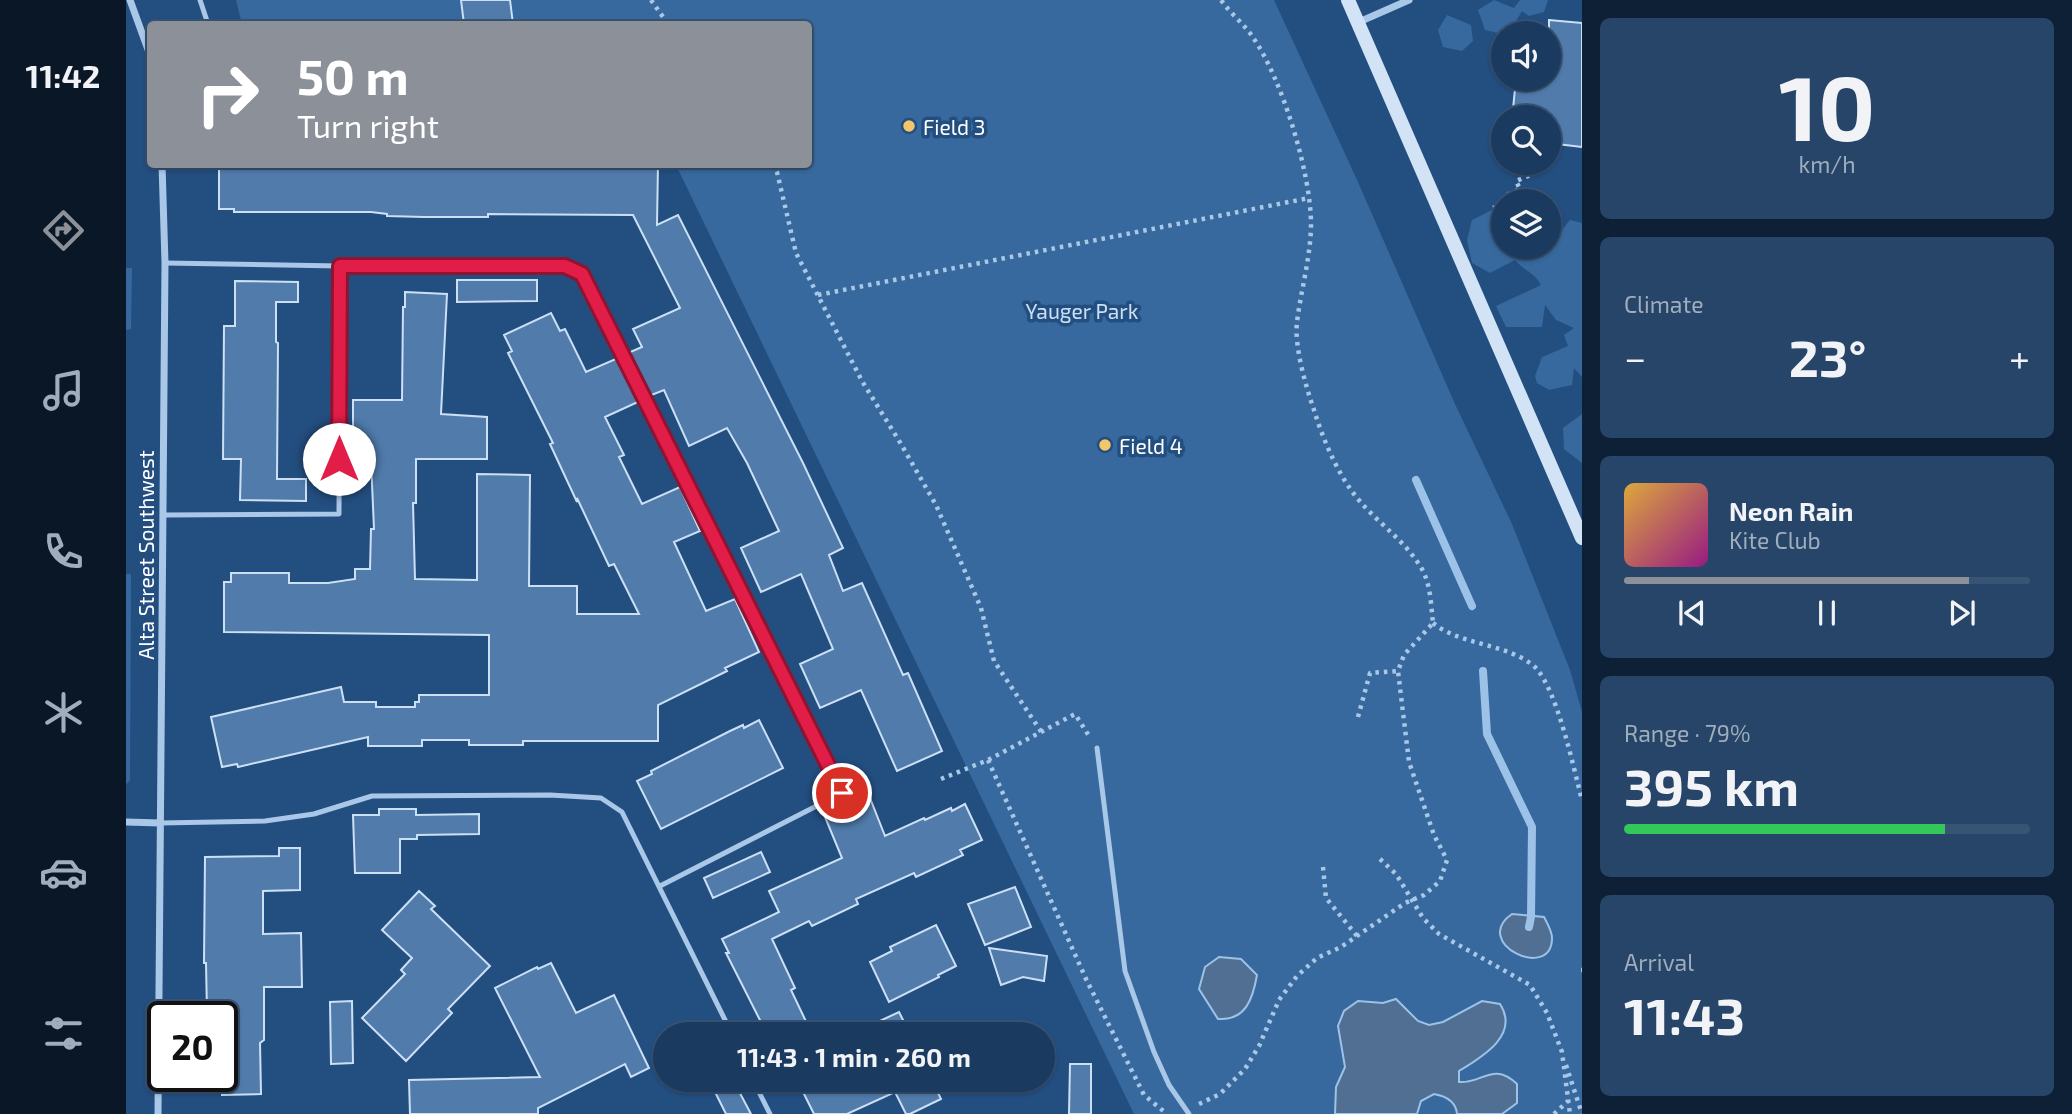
<!DOCTYPE html>
<meta charset="utf-8">
<style>
body{margin:0;font-family:"Exo 2",sans-serif;background:#274569;color:#f1f3f6;height:100vh;display:flex;flex-direction:column;font-size:26px;white-space:nowrap}
*{box-sizing:border-box;margin:0}
p{font-size:23px;color:#9fadbd}
.icon{flex:none;width:38px;height:38px;fill:none;stroke:currentColor;stroke-width:2;stroke-linecap:round;stroke-linejoin:round}
.map{position:relative;flex:1;overflow:hidden}
.details{display:flex;flex-direction:column;gap:18px;padding:18px;background:#0e2035;width:490px}
.details>*{flex:none}
.hud{position:absolute;left:21px;top:21px;width:665px;height:147px;border-radius:7px;box-shadow:0 2px 5px #0004,0 0 0 2px #385475;background:#8c9099;color:#fff;overflow:hidden}
.fabs{position:absolute;left:1365px;top:21px;display:grid;gap:14px}
.fabs a{display:grid;place-items:center;width:70px;height:70px;border-radius:50%;background:#1a3a60;box-shadow:0 2px 5px #0004,0 0 0 2px #385475;font-size:35px}
.speed{position:absolute;left:21px;top:1001px;display:flex;gap:14px;font-size:35px;font-weight:700;text-align:center}
.speed>*{display:grid;place-content:center;width:91px;height:91px;border-radius:50%;background:#1a3a60;box-shadow:0 2px 5px #0004,0 0 0 2px #385475;line-height:1}
.speed .limit{border:4px solid #111;border-radius:10px;background:#fff;color:#111}
.pin{position:absolute;display:grid;place-items:center;width:60px;height:60px;color:#fff;margin:-30px;border:4px solid #fff;border-radius:50%;box-shadow:0 2px 7px #0007}
.me{position:absolute;width:77px;margin:-38px;rotate:0deg;stroke-linejoin:round;filter:drop-shadow(0 0 5px #0008)}
.turn{display:flex;align-items:center;gap:24px;height:147px;padding:0 35px;font-size:32px}
.turn .icon{width:91px;height:91px;stroke-width:2.5}
.turn b{display:block;font-size:49px;line-height:60px}
.big{font-size:52px;font-weight:700;line-height:1.1}
.details .widget{flex:1;display:flex;flex-direction:column;justify-content:center;gap:10px;min-width:0;padding:0 24px;border-radius:10px;background:#274569}
.details .dial{align-items:center;gap:0}
.dial b{font-size:91px;line-height:1}
.song{display:flex;align-items:center;gap:21px}
.cover{width:84px;height:84px;border-radius:10px;background:linear-gradient(135deg,hsl(40 70% 55%),hsl(310 70% 35%))}
.played{height:7px;border-radius:4px;background:linear-gradient(90deg,#8c9099 85%,#385475 85%)}
.keys{display:flex;justify-content:space-around;direction:ltr}
.heat{display:flex;justify-content:space-between;align-items:center;font-size:38px;direction:ltr}
.charge{height:10px;border-radius:5px;background:linear-gradient(90deg,#34c759 79%,#385475 0)}
.trip{position:absolute;left:527px;top:1022px;width:402px;height:70px;border-radius:35px;background:#1a3a60;box-shadow:0 2px 5px #0004,0 0 0 2px #385475;font-weight:700;line-height:70px;text-align:center}
main{display:flex;flex:1;min-height:0}
.tabs{display:flex;flex-direction:column;width:126px;justify-content:space-around;align-items:center;background:#0a1726;color:#9fadbd}
.tabs .icon{width:49px;height:49px}
.tabs .on{color:#8c9099}
.tabs b{font-size:32px;color:#f1f3f6}
.map>svg:first-child{display:block}
.green{fill:#37699e}
.water{fill:#506f93;stroke:#9dc2e8;stroke-width:2}
.lines{fill:none;stroke-linecap:round;stroke-linejoin:round}
.stream{stroke:#9dc2e8;stroke-width:8}
.building{fill:#507bab;stroke:#cce0f5;stroke-width:2}
.path{stroke:#a9c7e7;stroke-width:4.5;stroke-dasharray:3.5 5;stroke-linecap:butt}
.service{stroke:#a9c7e7;stroke-width:5}
.minor{stroke:#a9c7e7;stroke-width:7}
.secondary{stroke:#d3e3f6;stroke-width:14}
.route-casing{stroke:#92132f;stroke-width:18}
.route{stroke:#e11d48;stroke-width:12}
.poi-dot{fill:#f2c76b;stroke:#234e80;stroke-width:2.5}
.labels{text-anchor:middle;dominant-baseline:central;stroke-width:7;stroke-linejoin:round;paint-order:stroke}
.poi-label{font-size:21px;fill:#fff;stroke:#234e80;text-anchor:start}
.park-label{font-size:21px;fill:#cce0f5;stroke:#234e80}
.street-label{font-size:21px;fill:#fff;stroke:#234e80}
</style>
<main>
<nav class="tabs">
<b>11:42</b>
<svg class="icon on" aria-label="directions" viewBox="0 0 24 24"><path d="M12 3l9 9-9 9-9-9zM9 14v-3h6M13 9l2 2-2 2"/></svg>
<svg class="icon" aria-label="music" viewBox="0 0 24 24"><path d="M9 18V5l10-2v13"/><circle cx="6" cy="18" r="3"/><circle cx="16" cy="16" r="3"/></svg>
<svg class="icon" aria-label="phone" viewBox="0 0 24 24"><path d="M5 4h4l2 5-3 2q2 4 5 5l2-3 5 2v4C11 20 4 13 5 4z"/></svg>
<svg class="icon" aria-label="climate" viewBox="0 0 24 24"><path d="M12 3v18M4 7l16 10M4 17L20 7"/></svg>
<svg class="icon" aria-label="car" viewBox="0 0 24 24"><path d="M5 17H2v-5l4-1 3-4h7l3 4 3 1v5h-3M9 17h6M6 11h13"/><circle cx="7" cy="17" r="2"/><circle cx="17" cy="17" r="2"/></svg>
<svg class="icon" aria-label="filters" viewBox="0 0 24 24"><path d="M4 7h16M4 17h16"/><circle cx="9" cy="7" r="2"/><circle cx="15" cy="17" r="2"/></svg>
</nav>
<div class="map">
<svg width="1456" height="1114" viewBox="0 0 1456 1114">
<rect width="100%" height="100%" fill="#234e80"/>
<!-- green -->
<path class="green" d="M 110,0 L 1148,0 L 1232,182 L 1329,404 L 1386,524 L 1444,670 L 1456,712 L 1456,1114 L 1008,1114 L 550,165 L 682,164 L 682,24 L 116,24 Z
M 1368,0 L 1388,8 L 1394,0 L 1422,0 L 1418,12 L 1403,16 L 1396,11 L 1383,33 L 1377,34 L 1359,30 L 1352,10 Z
M 1321,15 L 1345,25 L 1347,41 L 1336,51 L 1317,47 L 1312,30 Z
M 1377,207 L 1377,247 L 1423,247 L 1423,223 L 1432,235 L 1444,220 L 1456,223 L 1456,377 L 1448,368 L 1446,385 L 1423,390 L 1411,383 L 1409,376 L 1416,357 L 1442,346 L 1438,335 L 1448,328 L 1430,320 L 1419,305 L 1416,327 L 1380,327 L 1370,306 L 1415,285 C 1408,272 1398,271 1389,260 L 1364,273 L 1346,263 L 1341,240 L 1346,220 L 1370,208 Z
M 0,268 L 6,268 L 5,329 L 0,330 Z
M 1456,414 L 1456,463 L 1438,449 L 1437,428 Z
M 0,574 L 5,574 L 4,781 L 0,784 Z"/>
<!-- water -->
<path class="water" d="M 1386,914 L 1418,917 C 1421,923 1426,931 1426,938 C 1426,982 1344,943 1386,914 Z
M 1093,957 L 1115,959 L 1131,975 C 1127,998 1120,1021 1092,1019 L 1073,989 L 1079,967 Z
M 1270,999 L 1292,1021 L 1303,1025 L 1317,1022 L 1356,1001 L 1374,1004 C 1394,1035 1356,1057 1333,1071 L 1333,1082 C 1356,1084 1367,1061 1391,1084 L 1391,1103 L 1376,1114 L 1331,1114 C 1330,1101 1319,1096 1308,1094 L 1295,1101 L 1291,1114 L 1209,1114 L 1210,1087 L 1219,1067 L 1212,1026 L 1218,1011 L 1232,1001 L 1257,1003 Z"/>
<g class="lines">
<!-- stream -->
<path class="stream" d="M 1290,480 L 1346,606
M 1357,671 L 1361,734 L 1406,827 L 1405,917 L 1403,927"/>
</g>
<!-- building -->
<path class="building" d="M 335,0 L 384,0 L 387,24 L 338,24 Z
M 1423,20 L 1456,23 L 1456,147 L 1423,143 L 1423,117 L 1402,117 L 1403,110 L 1387,109 L 1390,79 L 1423,79 Z
M 93,164 L 532,164 L 531,225 L 552,215 L 677,463 L 717,548 L 703,555 L 717,591 L 736,583 L 777,675 L 782,673 L 816,751 L 771,771 L 735,690 L 694,708 L 674,664 L 707,649 L 675,574 L 635,592 L 615,548 L 653,531 L 621,463 L 601,428 L 563,446 L 538,390 L 523,396 L 502,353 L 516,347 L 507,329 L 554,308 L 507,215 L 362,214 L 362,217 L 298,217 L 261,216 L 261,214 L 245,212 L 108,212 L 108,209 L 93,209 Z
M 331,280 L 411,280 L 411,301 L 331,302 Z
M 109,281 L 172,282 L 172,302 L 150,302 L 150,342 L 152,343 L 151,479 L 180,479 L 180,501 L 114,500 L 115,459 L 97,459 L 98,326 L 109,326 Z
M 279,292 L 321,294 L 315,414 L 361,417 L 361,459 L 290,459 L 290,503 L 287,503 L 289,579 L 351,580 L 351,474 L 404,475 L 403,586 L 451,586 L 451,614 L 513,614 L 488,564 L 483,566 L 451,498 L 451,502 L 424,444 L 427,443 L 382,353 L 386,351 L 378,335 L 425,313 L 434,331 L 439,329 L 460,372 L 492,358 L 514,401 L 479,417 L 498,455 L 493,457 L 516,504 L 554,487 L 574,531 L 548,542 L 580,611 L 609,599 L 633,652 L 599,668 L 601,671 L 532,705 L 532,741 L 397,741 L 397,745 L 343,745 L 343,740 L 296,740 L 296,746 L 242,746 L 242,737 L 112,767 L 111,764 L 96,767 L 85,717 L 215,687 L 218,702 L 250,702 L 250,707 L 289,707 L 289,702 L 293,702 L 293,695 L 363,695 L 363,635 L 98,632 L 98,582 L 105,582 L 105,573 L 163,573 L 163,583 L 202,583 L 229,579 L 229,569 L 244,569 L 245,529 L 248,529 L 245,461 L 227,462 L 227,400 L 276,400 L 277,307 L 279,307 Z
M 633,720 L 657,768 L 535,829 L 511,781 L 526,774 L 525,771 L 604,731 L 617,725 L 618,728 Z
M 744,798 L 759,836 L 798,818 L 799,820 L 825,808 L 826,811 L 839,804 L 856,840 L 834,850 L 837,855 L 790,877 L 788,873 L 730,899 L 732,904 L 686,926 L 683,921 L 646,939 L 669,988 L 665,990 L 686,1034 L 641,1034 L 600,953 L 603,953 L 596,939 L 653,912 L 643,891 L 716,858 L 699,817 Z
M 253,809 L 290,809 L 290,815 L 353,814 L 353,834 L 291,835 L 291,839 L 274,839 L 274,873 L 229,873 L 227,815 L 253,815 Z
M 153,848 L 174,848 L 174,890 L 137,891 L 137,934 L 175,933 L 176,987 L 138,987 L 138,1040 L 134,1043 L 135,1094 L 96,1095 L 96,1017 L 86,1017 L 86,1012 L 81,1013 L 80,963 L 78,963 L 79,857 L 153,856 Z
M 635,852 L 644,872 L 587,898 L 578,878 Z
M 889,887 L 905,927 L 859,945 L 842,904 Z
M 293,891 L 309,906 L 305,909 L 364,966 L 322,1009 L 326,1013 L 280,1061 L 236,1018 L 279,974 L 275,970 L 286,958 L 256,930 Z
M 810,925 L 830,966 L 812,975 L 813,977 L 763,1002 L 744,962 L 766,951 L 764,947 Z
M 863,948 L 921,956 L 918,981 L 897,977 L 875,985 Z
M 425,963 L 450,1013 L 488,995 L 523,1068 L 505,1077 L 499,1064 L 412,1108 L 412,1114 L 284,1114 L 283,1080 L 414,1077 L 369,988 L 411,967 L 412,969 Z
M 226,1001 L 227,1063 L 205,1064 L 204,1002 Z
M 773,1012 L 784,1034 L 726,1034 Z
M 944,1064 L 965,1064 L 965,1114 L 943,1114 Z
M 583,1080 L 607,1080 L 625,1114 L 600,1114 Z
M 671,1080 L 806,1080 L 815,1099 L 784,1114 L 780,1114 L 769,1092 L 721,1114 L 688,1114 Z"/>
<g class="lines">
<!-- path -->
<path class="path" d="M 525,0 L 542,24
M 647,164 L 651,172 L 670,253 L 736,381 L 775,444 L 810,505 L 855,608 L 868,661 L 916,733
M 1380,201 L 1378,196 L 1394,189 L 1390,181 L 1407,174
M 1367,208 L 1377,205
M 692,295 L 1183,198
M 1307,623 C 1328,640 1356,642 1382,652 C 1391,655 1403,661 1410,668 C 1432,693 1447,766 1456,800
M 1232,717 L 1244,673 L 1272,671
M 862,760 L 960,979 L 1018,1095 L 1041,1114
M 815,779 L 862,760 L 949,714 L 963,736
M 1254,859 L 1270,874 L 1297,918 L 1313,934 L 1404,985 L 1421,1013 L 1436,1052 L 1444,1114
M 1197,867 L 1200,898 L 1231,936
M 1455,970 L 1456,970
M 1440,1065 L 1456,1114
M 1073,1104 L 1094,1094 L 1119,1069 L 1133,1046 L 1153,1000 L 1171,976 L 1191,958 L 1215,947 L 1279,903 L 1298,895 L 1314,881 L 1321,860 L 1308,835 L 1283,762 L 1272,671 L 1278,655 L 1307,623 C 1305,606 1305,587 1297,571 C 1279,538 1244,519 1223,487 C 1208,465 1196,436 1188,410 C 1180,387 1168,346 1171,322 C 1175,290 1184,260 1185,227 C 1186,176 1156,78 1126,36 C 1117,23 1104,13 1095,0
M 1428,1114 L 1442,1101"/>
<!-- service -->
<path class="service" d="M 74,0 L 82,24
M 39,263 L 214,266 L 439,266 L 456,274 L 716,793 L 534,886
M 37,515 L 213,514 L 214,266
M 971,748 L 999,971 L 1028,1052 L 1043,1085 L 1063,1114
M 34,823 L 139,821 L 188,814 L 246,796 L 424,795 L 475,798 L 496,812 L 606,1034
M 627,1080 L 644,1114"/>
<!-- minor -->
<path class="minor" d="M 4,0 L 24,55
M 1233,22 L 1283,0
M 0,822 L 34,823
M 32,1114 L 39,263 L 36,164"/>
<!-- secondary -->
<path class="secondary" d="M 1222,0 L 1456,538"/>
</g>
<g class="lines">
<defs>
<path id="route" d="M 213,459 L 214,266 L 439,266 L 456,274 L 716,793"/>
</defs>
<!-- route casing -->
<use href="#route" class="route-casing"/>
<!-- route -->
<use href="#route" class="route"/>
</g>
<!-- markers -->
<g class="poi-dot">
<circle cx="783" cy="126" r="7"/>
<circle cx="979" cy="445" r="7"/>
</g>
<g class="labels">
<!-- poi labels -->
<g class="poi-label">
<text x="797" y="126">Field 3</text>
<text x="993" y="445">Field 4</text>
</g>
<!-- park labels -->
<g class="park-label">
<text x="956" y="310">Yauger Park</text>
</g>
<!-- street labels -->
<g class="street-label">
<text transform="translate(19 555) rotate(-90)">Alta Street Southwest</text>
</g>
</g>
</svg>
<div class="fabs">
<a><svg class="icon" aria-label="sound" viewBox="0 0 24 24"><path d="M4 9h4l5-4v14l-5-4H4zM17 9q2 3 0 6"/></svg></a>
<a><svg class="icon" aria-label="search" viewBox="0 0 24 24"><circle cx="10" cy="10" r="6"/><path d="M15 15l6 6"/></svg></a>
<a><svg class="icon" aria-label="layers" viewBox="0 0 24 24"><path d="M12 4l9 5-9 5-9-5zM3 14l9 5 9-5"/></svg></a>
</div>
<div class="speed"><div class="limit">20</div></div>
<div class="pin" style="left:716px;top:793px;background:#d93025"><svg class="icon" aria-label="arrive" viewBox="0 0 24 24"><path d="M6 21V4h12l-3 4 3 4H6"/></svg></div>
<svg class="me" style="left:213px;top:459px" viewBox="-20 -20 40 40"><circle r="19" fill="#fff"/><path d="M0-13L10 11 0 6-10 11z" fill="#e11d48"/></svg>
<div class="trip">11:43 · 1 min · 260 m</div>
<div class="hud">
<div class="turn"><svg class="icon" aria-label="right" viewBox="0 0 24 24"><path d="M7 20v-9h11M14 6l5 5-5 5"/></svg><div><b>50 m</b>Turn right</div></div>
</div>
</div>
<section class="details">
<div class="widget dial"><b>10</b><p>km/h</p></div>
<div class="widget"><p>Climate</p>
<div class="heat"><a>−</a><b class="big">23°</b><a>+</a></div>
</div>
<div class="widget">
<div class="song"><i class="cover"></i><div><b>Neon Rain</b><p>Kite Club</p></div></div>
<div class="played"></div>
<div class="keys"><svg class="icon" aria-label="previous" viewBox="0 0 24 24"><path d="M18 5L8 12l10 7zM5 5v14"/></svg><svg class="icon" aria-label="pause" viewBox="0 0 24 24"><path d="M8 5v14M16 5v14"/></svg><svg class="icon" aria-label="next" viewBox="0 0 24 24"><path d="M6 5l10 7-10 7zM19 5v14"/></svg></div>
</div>
<div class="widget"><p>Range · 79%</p><b class="big">395 km</b><div class="charge"></div></div>
<div class="widget"><p>Arrival</p><b class="big">11:43</b></div>
</section>
</main>
